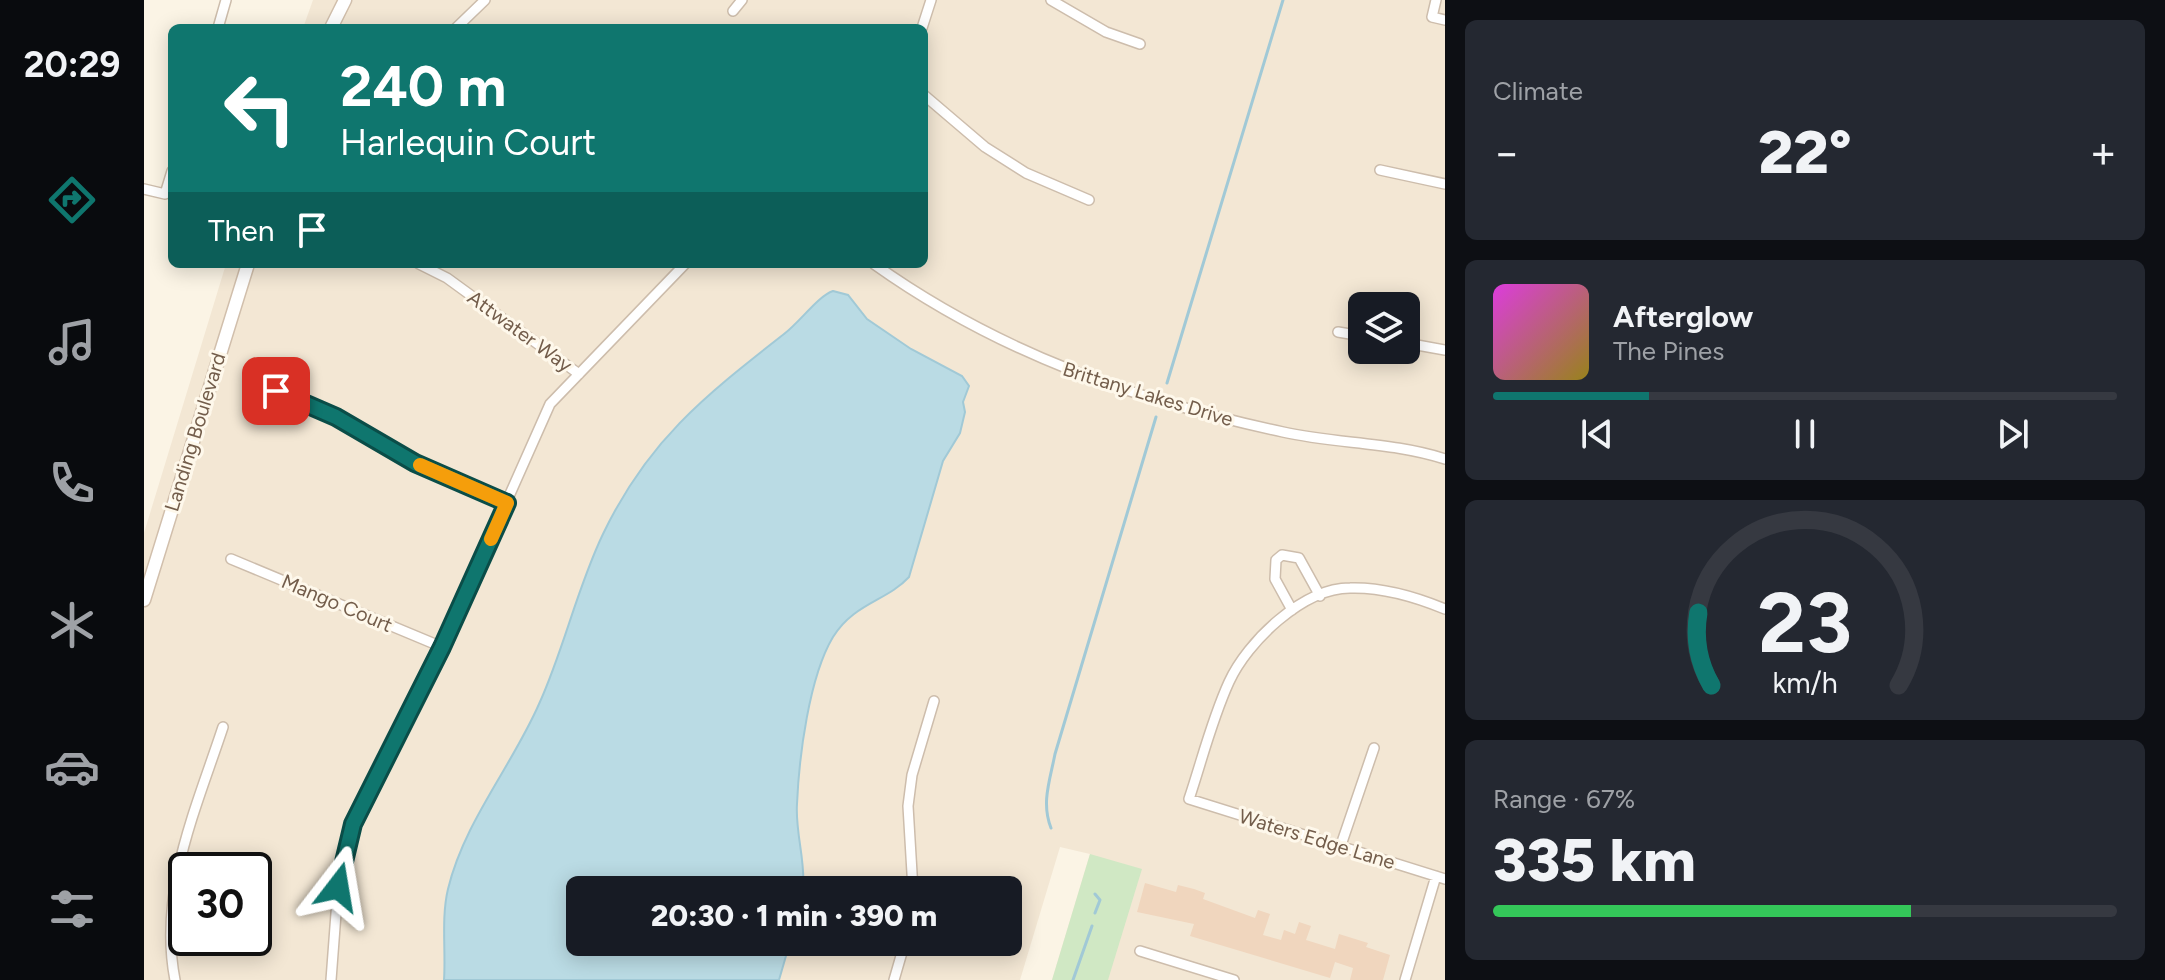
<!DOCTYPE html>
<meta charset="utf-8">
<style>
body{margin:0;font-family:Figtree,sans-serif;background:#242831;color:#f1f3f6;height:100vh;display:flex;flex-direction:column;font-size:30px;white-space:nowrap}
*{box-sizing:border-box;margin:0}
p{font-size:26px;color:#9ea1a6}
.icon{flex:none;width:44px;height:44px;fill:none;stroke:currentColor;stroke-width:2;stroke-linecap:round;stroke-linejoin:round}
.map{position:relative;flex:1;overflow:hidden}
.drawer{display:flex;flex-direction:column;gap:20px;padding:20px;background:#0d0f14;width:720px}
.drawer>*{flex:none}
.banner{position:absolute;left:24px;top:24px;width:760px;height:244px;border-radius:12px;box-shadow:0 4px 20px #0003;background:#0f766e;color:#fff;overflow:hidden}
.tools{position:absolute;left:1204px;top:292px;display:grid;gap:16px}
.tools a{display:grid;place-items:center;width:72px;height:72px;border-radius:12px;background:#171b24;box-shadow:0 4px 20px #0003;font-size:40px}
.speed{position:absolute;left:24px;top:852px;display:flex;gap:16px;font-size:40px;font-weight:700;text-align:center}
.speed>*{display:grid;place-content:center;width:104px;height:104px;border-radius:50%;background:#171b24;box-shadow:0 4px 20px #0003;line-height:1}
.speed .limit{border:4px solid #111;border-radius:12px;background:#fff;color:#111}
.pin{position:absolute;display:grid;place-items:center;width:68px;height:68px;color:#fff;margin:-34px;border-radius:16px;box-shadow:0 4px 12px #0006}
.me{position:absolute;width:88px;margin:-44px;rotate:14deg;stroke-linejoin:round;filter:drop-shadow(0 0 6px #0008)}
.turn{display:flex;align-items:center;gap:28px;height:168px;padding:0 40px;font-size:36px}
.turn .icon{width:104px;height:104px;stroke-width:2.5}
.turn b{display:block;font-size:56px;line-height:68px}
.then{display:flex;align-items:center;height:76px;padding:0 40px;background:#0003;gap:16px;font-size:30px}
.big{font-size:60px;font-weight:800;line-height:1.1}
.drawer .card{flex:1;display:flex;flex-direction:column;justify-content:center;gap:12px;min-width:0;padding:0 28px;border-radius:12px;background:#242831}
.drawer .dial{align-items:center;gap:0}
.dial svg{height:208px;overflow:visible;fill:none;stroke:#363941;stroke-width:7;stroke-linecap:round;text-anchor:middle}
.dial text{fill:#f1f3f6;stroke:none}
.song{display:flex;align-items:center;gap:24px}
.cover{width:96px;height:96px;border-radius:12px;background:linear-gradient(135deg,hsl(300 70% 55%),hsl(50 70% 35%))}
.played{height:8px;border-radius:4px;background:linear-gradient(90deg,#0f766e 25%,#363941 25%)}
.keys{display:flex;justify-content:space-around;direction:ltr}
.heat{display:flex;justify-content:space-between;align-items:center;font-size:44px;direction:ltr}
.charge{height:12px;border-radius:6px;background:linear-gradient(90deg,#34c759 67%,#363941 0)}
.trip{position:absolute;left:422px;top:876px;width:456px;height:80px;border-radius:12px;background:#171b24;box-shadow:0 4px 20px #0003;font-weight:800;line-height:80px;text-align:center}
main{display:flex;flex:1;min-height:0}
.menu{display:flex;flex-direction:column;width:144px;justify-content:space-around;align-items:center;background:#090b0e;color:#9ea1a6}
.menu .icon{width:56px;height:56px}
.menu .current{color:#0f766e}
.menu b{font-size:36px;color:#f1f3f6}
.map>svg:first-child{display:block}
.residential{fill:#f3e7d4;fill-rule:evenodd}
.green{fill:#d0e8c4}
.water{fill:#badbe4;stroke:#a1c9d6;stroke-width:2}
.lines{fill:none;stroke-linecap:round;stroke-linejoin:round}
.stream{stroke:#a1c9d6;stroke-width:3}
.building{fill:#f0d6be}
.street-casing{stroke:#cdbdac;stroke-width:12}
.secondary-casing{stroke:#d1bfac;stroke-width:15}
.street{stroke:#fff;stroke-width:9}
.secondary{stroke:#fff;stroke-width:12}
.route-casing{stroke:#0a4d48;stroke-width:20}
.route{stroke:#0f766e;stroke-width:14}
.slow{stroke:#f59e0b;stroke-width:14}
.labels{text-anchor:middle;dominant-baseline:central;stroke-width:6;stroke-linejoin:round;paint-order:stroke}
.street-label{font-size:20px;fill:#735d4b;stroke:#fef8eb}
</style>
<main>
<nav class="menu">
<b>20:29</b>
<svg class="icon current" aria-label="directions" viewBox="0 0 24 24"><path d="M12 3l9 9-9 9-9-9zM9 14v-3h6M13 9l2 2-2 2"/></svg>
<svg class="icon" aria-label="music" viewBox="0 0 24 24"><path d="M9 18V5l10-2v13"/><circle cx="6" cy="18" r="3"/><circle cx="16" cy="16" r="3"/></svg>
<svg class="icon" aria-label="phone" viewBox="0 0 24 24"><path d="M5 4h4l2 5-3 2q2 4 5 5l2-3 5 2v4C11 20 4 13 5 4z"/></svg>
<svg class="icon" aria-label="climate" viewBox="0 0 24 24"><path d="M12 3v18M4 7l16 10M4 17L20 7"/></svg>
<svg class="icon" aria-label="car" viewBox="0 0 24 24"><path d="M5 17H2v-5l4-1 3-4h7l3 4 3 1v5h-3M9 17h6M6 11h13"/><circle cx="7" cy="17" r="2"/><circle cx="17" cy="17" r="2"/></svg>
<svg class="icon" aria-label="filters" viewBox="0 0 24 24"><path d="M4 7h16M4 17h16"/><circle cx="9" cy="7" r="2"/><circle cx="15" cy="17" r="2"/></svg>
</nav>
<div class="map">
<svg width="1301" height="980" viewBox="0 0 1301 980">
<rect width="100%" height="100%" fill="#fbf4e5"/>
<!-- residential -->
<path class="residential" d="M 169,0 L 1301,0 L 1301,980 L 908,980 L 946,854 L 916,847 L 876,980 L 0,980 L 0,533 L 82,264 L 780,264 L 780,28 L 159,28 ZM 1218,306 L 1262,306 L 1262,350 L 1218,350 ZM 42,870 L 110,870 L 110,938 L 42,938 ZM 436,890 L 864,890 L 864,942 L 436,942 Z"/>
<!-- green -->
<path class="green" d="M 946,854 L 998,869 L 964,980 L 908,980 Z"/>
<!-- water -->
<path class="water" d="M 689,291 L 704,295 L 723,319 L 767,349 L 818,376 L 825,386 L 819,402 L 821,412 L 816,433 L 799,461 L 765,577 C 743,601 710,603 689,637 C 665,677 655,757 653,804 C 651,832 662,862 659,890 L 436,890 L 436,942 L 646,942 L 635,980 L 300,980 C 302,951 297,918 304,889 C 320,822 368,766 395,704 C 420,649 433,588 459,534 C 504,440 561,396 640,334 C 656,322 674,296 689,291 Z"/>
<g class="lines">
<!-- stream -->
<path class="stream" d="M 1023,383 L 1139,0
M 907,828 C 897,803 906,780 911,754 L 1012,417
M 951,894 L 956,900 L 951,913
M 929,980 L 948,926"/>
</g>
<!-- building -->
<path class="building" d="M 1001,883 L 1032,892 L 1034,885 L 1050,889 L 1061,893 L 1059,899 L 1111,918 L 1114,910 L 1126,914 L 1119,935 L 1137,940 L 1140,930 L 1151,934 L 1155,922 L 1167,926 L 1162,940 L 1191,949 L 1195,934 L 1224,943 L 1222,947 L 1246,955 L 1239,980 L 1206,980 L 1209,968 L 1191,962 L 1186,978 L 1046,936 L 1050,924 L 993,912 Z"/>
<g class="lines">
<defs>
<path id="street" d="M 907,0 L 962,32 L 996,44
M 1292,0 L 1288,17 L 1301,20
M 589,11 L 598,0
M 74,28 L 82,0
M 312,28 L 341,0
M 778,28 L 787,0
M 780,95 L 841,147 L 882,173 L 945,200
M 1236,170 L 1301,184
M 0,189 L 21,194 L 28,171
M 275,264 L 303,278 L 435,374
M 730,264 C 855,353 990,400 1139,432 C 1192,444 1249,442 1301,459
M 1194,332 L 1218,336
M 1262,343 L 1301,350
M 132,391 L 192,417 L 271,463 L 363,503
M 87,559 L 298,647
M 1301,609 C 1272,597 1237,587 1206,588 C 1159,588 1103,642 1085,682 C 1068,719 1058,760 1045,799 L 1301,879
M 1148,610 L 1131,579 L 1132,560 L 1138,555 L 1155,558 L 1176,596
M 1197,845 L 1230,748
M 769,890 L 764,806 L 768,775 L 790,701
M 996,951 L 1090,980
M 31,980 C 14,892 52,809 79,727
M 187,980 L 194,887 L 209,824 L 298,647 L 406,404 L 541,264
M 750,980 L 761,942
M 1261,980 L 1292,876"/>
<path id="secondary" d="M 187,28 L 201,0
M 0,600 L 104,264"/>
</defs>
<!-- street casing -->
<use href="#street" class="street-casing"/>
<!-- secondary casing -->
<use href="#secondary" class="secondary-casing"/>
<!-- street -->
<use href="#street" class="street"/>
<!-- secondary -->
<use href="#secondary" class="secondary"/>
</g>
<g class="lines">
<defs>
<path id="route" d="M 132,391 L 192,417 L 271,463 L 363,503 L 298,647 L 209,824 L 194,887"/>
</defs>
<!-- route casing -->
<use href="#route" class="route-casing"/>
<!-- route -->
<use href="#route" class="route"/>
<!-- slow -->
<path class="slow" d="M 276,465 L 363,503 L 347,539"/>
</g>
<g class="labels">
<!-- street labels -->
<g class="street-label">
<text transform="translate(376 331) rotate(36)">Attwater Way</text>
<text transform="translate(1004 394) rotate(17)">Brittany Lakes Drive</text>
<text transform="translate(51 432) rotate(-73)">Landing Boulevard</text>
<text transform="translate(193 603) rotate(23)">Mango Court</text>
<text transform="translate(1173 839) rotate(17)">Waters Edge Lane</text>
</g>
</g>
</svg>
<div class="tools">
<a><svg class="icon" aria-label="layers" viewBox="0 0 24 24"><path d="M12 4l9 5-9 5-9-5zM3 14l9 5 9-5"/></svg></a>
</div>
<div class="speed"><div class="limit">30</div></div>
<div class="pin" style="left:132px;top:391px;background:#d93025"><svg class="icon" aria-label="arrive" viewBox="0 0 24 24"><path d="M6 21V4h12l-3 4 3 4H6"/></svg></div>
<svg class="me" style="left:194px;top:887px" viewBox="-20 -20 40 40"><path d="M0-17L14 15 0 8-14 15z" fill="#0f766e" stroke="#fff" stroke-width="4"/></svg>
<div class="trip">20:30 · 1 min · 390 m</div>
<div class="banner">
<div class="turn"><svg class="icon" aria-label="left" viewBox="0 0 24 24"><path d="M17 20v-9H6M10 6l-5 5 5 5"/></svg><div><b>240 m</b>Harlequin Court</div></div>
<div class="then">Then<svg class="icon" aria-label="arrive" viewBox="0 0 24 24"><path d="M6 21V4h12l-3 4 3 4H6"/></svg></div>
</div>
</div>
<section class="drawer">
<div class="card"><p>Climate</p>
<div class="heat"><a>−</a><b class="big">22°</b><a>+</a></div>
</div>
<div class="card">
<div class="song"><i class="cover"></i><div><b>Afterglow</b><p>The Pines</p></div></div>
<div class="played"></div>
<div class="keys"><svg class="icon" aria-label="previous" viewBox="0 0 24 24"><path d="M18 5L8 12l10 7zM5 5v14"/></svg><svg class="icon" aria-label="pause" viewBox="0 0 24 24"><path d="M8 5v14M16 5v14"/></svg><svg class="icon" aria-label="next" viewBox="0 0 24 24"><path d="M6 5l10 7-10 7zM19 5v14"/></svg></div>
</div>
<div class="card dial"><svg viewBox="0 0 100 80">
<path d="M14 69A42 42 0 1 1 86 69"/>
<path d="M14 69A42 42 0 0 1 9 41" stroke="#0f766e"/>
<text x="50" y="56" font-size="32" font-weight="700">23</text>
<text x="50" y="72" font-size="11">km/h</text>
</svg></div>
<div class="card"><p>Range · 67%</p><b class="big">335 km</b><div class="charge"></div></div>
</section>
</main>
